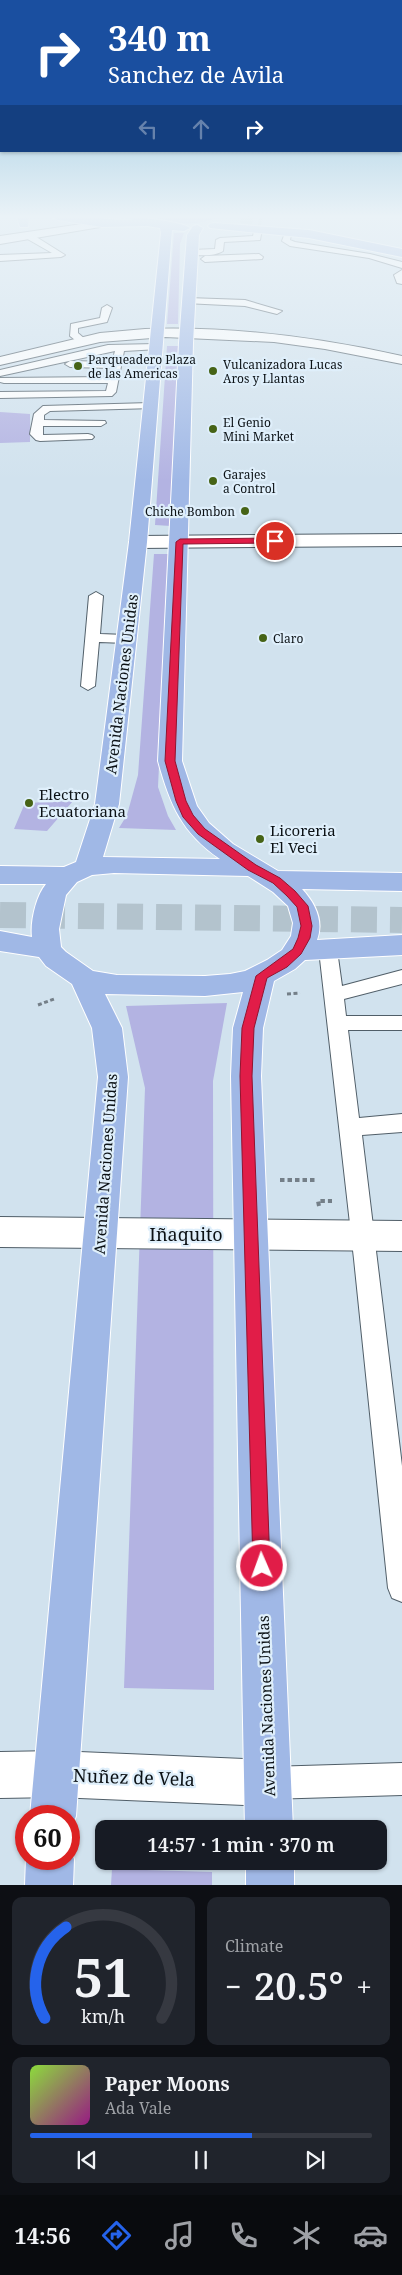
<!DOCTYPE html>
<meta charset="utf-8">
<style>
body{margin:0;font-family:"Noto Serif",serif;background:#20242c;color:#f1f3f6;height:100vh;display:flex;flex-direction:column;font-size:19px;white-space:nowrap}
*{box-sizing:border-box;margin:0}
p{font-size:16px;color:#9ea1a6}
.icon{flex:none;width:28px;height:28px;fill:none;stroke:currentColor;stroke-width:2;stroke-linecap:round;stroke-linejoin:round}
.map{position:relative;height:1885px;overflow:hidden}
.side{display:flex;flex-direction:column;gap:12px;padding:12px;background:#0d0f14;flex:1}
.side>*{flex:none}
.hud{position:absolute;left:0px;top:0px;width:402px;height:152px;box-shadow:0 1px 4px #0004;background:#1a4fa0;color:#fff;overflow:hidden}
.speed{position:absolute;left:15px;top:1805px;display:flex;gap:10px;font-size:25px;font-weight:700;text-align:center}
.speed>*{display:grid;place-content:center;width:65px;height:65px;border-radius:50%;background:#171b24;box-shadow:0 1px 4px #0004;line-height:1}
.speed .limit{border:8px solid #d22;background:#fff;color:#111}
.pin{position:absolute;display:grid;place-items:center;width:42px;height:42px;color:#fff;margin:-21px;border:2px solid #fff;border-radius:50%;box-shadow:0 1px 5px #0007}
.me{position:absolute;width:55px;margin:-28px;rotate:358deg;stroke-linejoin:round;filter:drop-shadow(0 0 4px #0008)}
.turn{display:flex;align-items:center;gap:18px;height:105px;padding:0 25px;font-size:22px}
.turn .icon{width:65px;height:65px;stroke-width:2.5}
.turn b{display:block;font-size:35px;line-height:42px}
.lanes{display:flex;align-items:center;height:48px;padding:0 25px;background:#0003;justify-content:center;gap:25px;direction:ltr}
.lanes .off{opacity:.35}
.big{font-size:38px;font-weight:600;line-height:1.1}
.side .widget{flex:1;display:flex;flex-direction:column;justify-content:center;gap:8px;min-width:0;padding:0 18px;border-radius:10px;background:#20242c}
.side .dial{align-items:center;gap:0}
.dial svg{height:130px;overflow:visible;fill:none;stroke:#363941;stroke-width:7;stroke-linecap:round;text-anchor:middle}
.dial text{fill:#f1f3f6;stroke:none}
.song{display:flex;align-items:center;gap:15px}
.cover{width:60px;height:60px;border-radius:8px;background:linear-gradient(135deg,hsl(90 70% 55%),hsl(310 70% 35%))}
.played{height:5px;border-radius:2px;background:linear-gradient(90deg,#2563eb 65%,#363941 65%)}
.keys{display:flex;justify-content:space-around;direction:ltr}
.heat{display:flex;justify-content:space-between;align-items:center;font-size:28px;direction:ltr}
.side .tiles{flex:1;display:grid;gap:12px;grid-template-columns:1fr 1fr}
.widget:last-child{grid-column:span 2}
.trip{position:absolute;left:95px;top:1820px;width:292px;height:50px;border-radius:10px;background:#171b24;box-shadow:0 1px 4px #0004;font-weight:600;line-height:50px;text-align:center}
.menu{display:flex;height:80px;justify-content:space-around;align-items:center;background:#090b0e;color:#9ea1a6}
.menu .icon{width:35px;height:35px}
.menu .current{color:#2563eb}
.menu b{font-size:22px;color:#f1f3f6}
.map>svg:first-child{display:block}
.green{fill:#b3b3e2}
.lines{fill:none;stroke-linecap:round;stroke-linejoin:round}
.primary-tunnel-far1{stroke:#b3c3cd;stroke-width:12;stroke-dasharray:12 6;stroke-linecap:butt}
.primary-tunnel{stroke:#b3c3cd;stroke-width:26;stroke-dasharray:26 13;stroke-linecap:butt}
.service-casing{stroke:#505e68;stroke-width:2}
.minor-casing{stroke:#505e68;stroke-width:2}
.secondary-casing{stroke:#505e68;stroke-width:2}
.primary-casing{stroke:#fff;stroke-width:2}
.path-far1{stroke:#747f88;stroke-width:3;stroke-dasharray:4 2.5;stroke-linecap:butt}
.path{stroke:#747f88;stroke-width:4;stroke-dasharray:4.5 3;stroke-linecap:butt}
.service{fill:#fff;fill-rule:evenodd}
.minor{fill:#fff;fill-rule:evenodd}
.secondary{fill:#fff;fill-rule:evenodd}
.primary{fill:#a0b8e6;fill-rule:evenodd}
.route{fill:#e11d48;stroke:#92132f}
.poi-dot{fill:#466316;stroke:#dfeffb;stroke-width:2}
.labels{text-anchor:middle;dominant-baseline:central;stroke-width:4.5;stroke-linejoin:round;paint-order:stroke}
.far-poi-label{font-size:12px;fill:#0b1115;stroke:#dfeffb;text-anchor:start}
.street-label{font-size:15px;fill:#0b1115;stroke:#dfeffb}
.poi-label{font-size:15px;fill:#0b1115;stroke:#dfeffb;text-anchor:start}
.near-street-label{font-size:18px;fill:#0b1115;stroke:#dfeffb}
</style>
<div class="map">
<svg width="402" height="1885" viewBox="0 0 402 1885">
<rect width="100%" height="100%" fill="#d1e2ee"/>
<!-- green -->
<path class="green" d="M 154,217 L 220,217 C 201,225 173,226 154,217 Z
M 174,233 L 184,233 L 180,244 L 178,324 L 167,324 Z
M 167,346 L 178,346 L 171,526 L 155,525 Z
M 0,412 L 30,414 L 30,442 L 0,443 Z
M 154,554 L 169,554 L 158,787 L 168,816 L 176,830 L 119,828 L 127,815 L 138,775 Z
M 73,801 L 47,831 L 14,829 L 25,803 Z
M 227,1003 L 213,1081 L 214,1690 L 124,1688 L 145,1088 L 126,1006 Z
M 112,1869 L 212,1872 L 212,1885 L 111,1885 Z"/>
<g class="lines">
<!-- primary-tunnel-far1 -->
<path class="primary-tunnel-far1" d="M 241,217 L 262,220"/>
<!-- primary-tunnel -->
<path class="primary-tunnel" d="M 0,915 L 402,920"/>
<defs>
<path id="service" d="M 255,227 L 262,229 L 260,240 L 224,242 L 223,251 C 216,256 195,257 188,252 L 192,250 L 215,249 L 216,240 L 220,238 L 253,236 Z
M 286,230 L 292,230 L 290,240 L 295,242 L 370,254 L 402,262 L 402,268 L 369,258 L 290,246 L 282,241 Z
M 24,233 L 30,233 L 65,255 L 61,257 L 0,261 L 0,255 L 52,253 L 24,237 Z
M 259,254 L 263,257 L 262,259 L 205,262 L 201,259 L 205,256 Z
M 188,298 L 245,300 L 282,311 L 277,314 L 245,306 L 185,303 L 183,301 Z
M 107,305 L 112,308 L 107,322 L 78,328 L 78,333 L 86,340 L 86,344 L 80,344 L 70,336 L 71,324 L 100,318 L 102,308 Z
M 156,344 L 161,347 L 159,349 L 124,351 L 116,392 L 112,396 L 0,398 L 0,392 L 106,391 L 108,383 L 4,383 L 0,382 L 0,378 L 109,377 L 111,368 L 70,367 L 65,364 L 70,361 L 112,362 L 115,351 L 0,376 L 0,370 L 108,345 Z
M 150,403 L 154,404 L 154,408 L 50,411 L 44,415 L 44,420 L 105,421 L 106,423 L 101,426 L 43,426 L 43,435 L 88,434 L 92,435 L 94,437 L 92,439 L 40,441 L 36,440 L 30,434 L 34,414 L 43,406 Z
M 96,592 L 103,596 L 100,634 L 126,635 L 133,639 L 126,643 L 99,642 L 95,686 L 88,690 L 81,686 L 89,596 Z
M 328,943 L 335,945 L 337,950 L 342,986 L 402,970 L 402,984 L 344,999 L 346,1016 L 402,1016 L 402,1030 L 348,1030 L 359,1118 L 402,1114 L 402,1132 L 362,1135 L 402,1466 L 402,1602 L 392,1598 L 388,1588 L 354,1259 L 319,950 L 321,945 Z
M 402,1763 L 402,1795 L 268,1799 L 257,1794 L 252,1783 L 257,1772 L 268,1767 Z"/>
<path id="minor" d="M 402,270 L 402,284 L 397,283 L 394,275 Z
M 145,329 C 232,326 317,337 402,356 L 402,364 L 325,349 L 274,342 L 165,337 L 100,342 L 0,365 L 0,357 L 100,333 Z
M 402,534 L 402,546 L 138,548 L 131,546 L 129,542 L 131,538 L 138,536 Z
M 0,1217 L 402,1221 L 402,1251 L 0,1247 Z
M 56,1751 L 268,1760 L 284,1767 L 291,1783 L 284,1799 L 268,1806 L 56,1797 L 0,1798 L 0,1752 Z"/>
<path id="secondary" d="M 102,221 L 108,224 L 106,226 L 0,244 L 0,236 Z"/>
<path id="primary" d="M 17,217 L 29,217 L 28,227 L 20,227 Z
M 52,217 C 79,215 105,220 132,220 L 129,217 C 140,217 183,222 190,228 L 184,231 L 172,230 L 147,542 L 119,804 L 103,857 L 220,859 C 182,833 170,805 158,761 L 179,343 L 187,235 L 193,226 L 197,225 L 203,228 L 199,235 L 193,343 L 182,761 L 197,806 L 209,823 L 233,844 L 278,871 L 402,873 L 402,891 L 302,889 C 315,903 324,921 317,940 L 402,935 L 402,955 L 305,960 L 295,969 L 274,981 L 263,1028 L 261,1076 L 293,1829 L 245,1829 L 231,1076 L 233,1028 L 243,992 L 205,996 L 105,994 L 122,1028 L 128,1077 L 76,1816 L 69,1833 L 69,1816 L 30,1816 L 98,1077 L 92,1028 L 72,984 L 46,966 L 39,957 L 0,951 L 0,931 L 32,937 C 30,922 36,896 46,884 L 0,884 L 0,866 L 64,867 L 76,862 L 95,804 L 129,542 L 161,233 L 160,228 L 147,226 L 102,227 L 58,220 ZM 114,873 L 248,876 L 273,892 L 288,906 L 293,923 L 291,936 L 282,950 L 267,960 L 245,971 L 230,974 L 205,976 L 117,975 L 93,971 L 66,952 L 61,947 L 59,929 L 66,895 L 77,882 L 92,875 Z
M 214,223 L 309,230 L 402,249 L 402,257 L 309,238 L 210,228 L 208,226 L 210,224 Z
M 69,1846 L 74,1859 L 73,1885 L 25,1885 L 26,1859 L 69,1859 Z
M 246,1861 L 294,1861 L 294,1885 L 246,1885 Z"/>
</defs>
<!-- service casing -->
<use href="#service" class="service-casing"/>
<!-- minor casing -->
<use href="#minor" class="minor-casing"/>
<!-- secondary casing -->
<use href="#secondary" class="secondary-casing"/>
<!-- primary casing -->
<use href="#primary" class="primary-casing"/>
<!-- path-far1 -->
<path class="path-far1" d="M 287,994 L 300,993
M 38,1005 L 54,999"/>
<!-- path -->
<path class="path" d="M 280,1180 L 317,1180
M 319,1206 L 318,1201 L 332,1201"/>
<!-- service -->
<use href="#service" class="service"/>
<!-- minor -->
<use href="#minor" class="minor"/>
<!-- secondary -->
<use href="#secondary" class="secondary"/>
<!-- primary -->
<use href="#primary" class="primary"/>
</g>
<!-- sky -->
<linearGradient id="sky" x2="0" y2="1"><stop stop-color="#7ab9d8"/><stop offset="0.45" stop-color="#eaf2f7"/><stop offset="1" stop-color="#eaf2f7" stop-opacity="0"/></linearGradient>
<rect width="402" height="481" fill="url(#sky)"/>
<!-- route -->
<path class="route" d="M 180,539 L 275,538 L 278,541 L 275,543 L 183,544 L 175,761 L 186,801 L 193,815 L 205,829 L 256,865 L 280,878 L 295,891 L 308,906 L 312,926 L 310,938 L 301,954 L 287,967 L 267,978 L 254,1028 L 252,1076 L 270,1566 L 268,1572 L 262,1575 L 256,1572 L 253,1566 L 240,1076 L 242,1028 L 256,976 L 293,949 L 298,938 L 301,926 L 297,907 L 287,896 L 273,883 L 248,870 L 198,834 L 183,817 L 176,801 L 165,761 L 176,542 Z"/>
<!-- markers -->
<g class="poi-dot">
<circle cx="78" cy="366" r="5"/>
<circle cx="213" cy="371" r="5"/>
<circle cx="213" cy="429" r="5"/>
<circle cx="213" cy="481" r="5"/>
<circle cx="245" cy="511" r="5"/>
<circle cx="263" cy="638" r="5"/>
<circle cx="29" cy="803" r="5"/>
<circle cx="260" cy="839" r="5"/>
</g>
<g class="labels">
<!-- far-poi labels -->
<g class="far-poi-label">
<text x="88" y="359">Parqueadero Plaza<tspan x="88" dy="14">de las Americas</tspan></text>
<text x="223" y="364">Vulcanizadora Lucas<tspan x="223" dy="14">Aros y Llantas</tspan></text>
<text x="223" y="422">El Genio<tspan x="223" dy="14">Mini Market</tspan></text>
<text x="223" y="474">Garajes<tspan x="223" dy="14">a Control</tspan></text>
<text x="235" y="511" text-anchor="end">Chiche Bombon</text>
<text x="273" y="638">Claro</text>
</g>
<!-- street labels -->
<g class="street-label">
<text transform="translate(121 684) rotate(-83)">Avenida Naciones Unidas</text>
<text transform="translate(105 1164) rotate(-86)">Avenida Naciones Unidas</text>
<text transform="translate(266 1706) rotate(-92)">Avenida Naciones Unidas</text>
</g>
<!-- poi labels -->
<g class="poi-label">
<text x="39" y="794">Electro<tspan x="39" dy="17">Ecuatoriana</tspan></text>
<text x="270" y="830">Licoreria<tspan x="270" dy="17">El Veci</tspan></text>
</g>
<!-- near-street labels -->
<g class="near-street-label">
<text x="186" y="1234">Iñaquito</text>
<text transform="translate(134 1777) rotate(2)">Nuñez de Vela</text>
</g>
</g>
</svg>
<div class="speed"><div class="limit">60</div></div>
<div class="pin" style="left:275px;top:541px;background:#d93025"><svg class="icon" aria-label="arrive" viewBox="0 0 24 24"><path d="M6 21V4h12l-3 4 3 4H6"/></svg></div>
<svg class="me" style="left:262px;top:1566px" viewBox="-20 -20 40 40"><circle r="17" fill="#e11d48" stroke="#fff" stroke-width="3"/><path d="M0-11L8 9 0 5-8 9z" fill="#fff"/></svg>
<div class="trip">14:57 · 1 min · 370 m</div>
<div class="hud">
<div class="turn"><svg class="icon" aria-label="right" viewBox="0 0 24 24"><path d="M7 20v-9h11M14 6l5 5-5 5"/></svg><div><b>340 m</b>Sanchez de Avila</div></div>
<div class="lanes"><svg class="icon off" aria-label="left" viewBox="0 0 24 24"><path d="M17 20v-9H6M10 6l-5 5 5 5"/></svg><svg class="icon off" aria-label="ahead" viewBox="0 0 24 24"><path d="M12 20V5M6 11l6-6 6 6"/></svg><svg class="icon" aria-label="right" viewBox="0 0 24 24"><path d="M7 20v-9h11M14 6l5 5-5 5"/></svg></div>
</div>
</div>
<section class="side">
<div class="tiles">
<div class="widget dial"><svg viewBox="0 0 100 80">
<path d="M14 69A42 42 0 1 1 86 69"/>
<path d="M14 69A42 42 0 0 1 27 13" stroke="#2563eb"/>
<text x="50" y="56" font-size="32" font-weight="700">51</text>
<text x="50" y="72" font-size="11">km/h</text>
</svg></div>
<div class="widget"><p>Climate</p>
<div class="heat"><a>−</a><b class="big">20.5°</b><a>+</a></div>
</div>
<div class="widget">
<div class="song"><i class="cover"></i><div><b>Paper Moons</b><p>Ada Vale</p></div></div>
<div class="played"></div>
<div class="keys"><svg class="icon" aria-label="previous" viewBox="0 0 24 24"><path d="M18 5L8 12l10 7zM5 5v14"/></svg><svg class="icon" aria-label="pause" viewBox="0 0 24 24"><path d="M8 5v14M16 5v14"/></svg><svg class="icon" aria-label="next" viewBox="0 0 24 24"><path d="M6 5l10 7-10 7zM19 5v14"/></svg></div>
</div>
</div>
</section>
<nav class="menu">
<b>14:56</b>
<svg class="icon current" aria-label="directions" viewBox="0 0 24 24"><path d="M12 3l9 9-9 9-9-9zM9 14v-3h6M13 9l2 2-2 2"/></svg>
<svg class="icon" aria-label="music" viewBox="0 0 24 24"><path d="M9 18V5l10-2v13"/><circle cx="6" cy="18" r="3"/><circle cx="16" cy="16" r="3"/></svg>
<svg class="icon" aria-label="phone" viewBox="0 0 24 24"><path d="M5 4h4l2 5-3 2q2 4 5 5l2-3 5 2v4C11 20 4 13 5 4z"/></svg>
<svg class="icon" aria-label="climate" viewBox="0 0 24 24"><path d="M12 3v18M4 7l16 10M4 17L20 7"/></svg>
<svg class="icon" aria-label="car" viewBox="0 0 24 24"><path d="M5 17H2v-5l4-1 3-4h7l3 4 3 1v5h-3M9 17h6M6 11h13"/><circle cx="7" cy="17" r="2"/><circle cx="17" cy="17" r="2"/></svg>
</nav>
